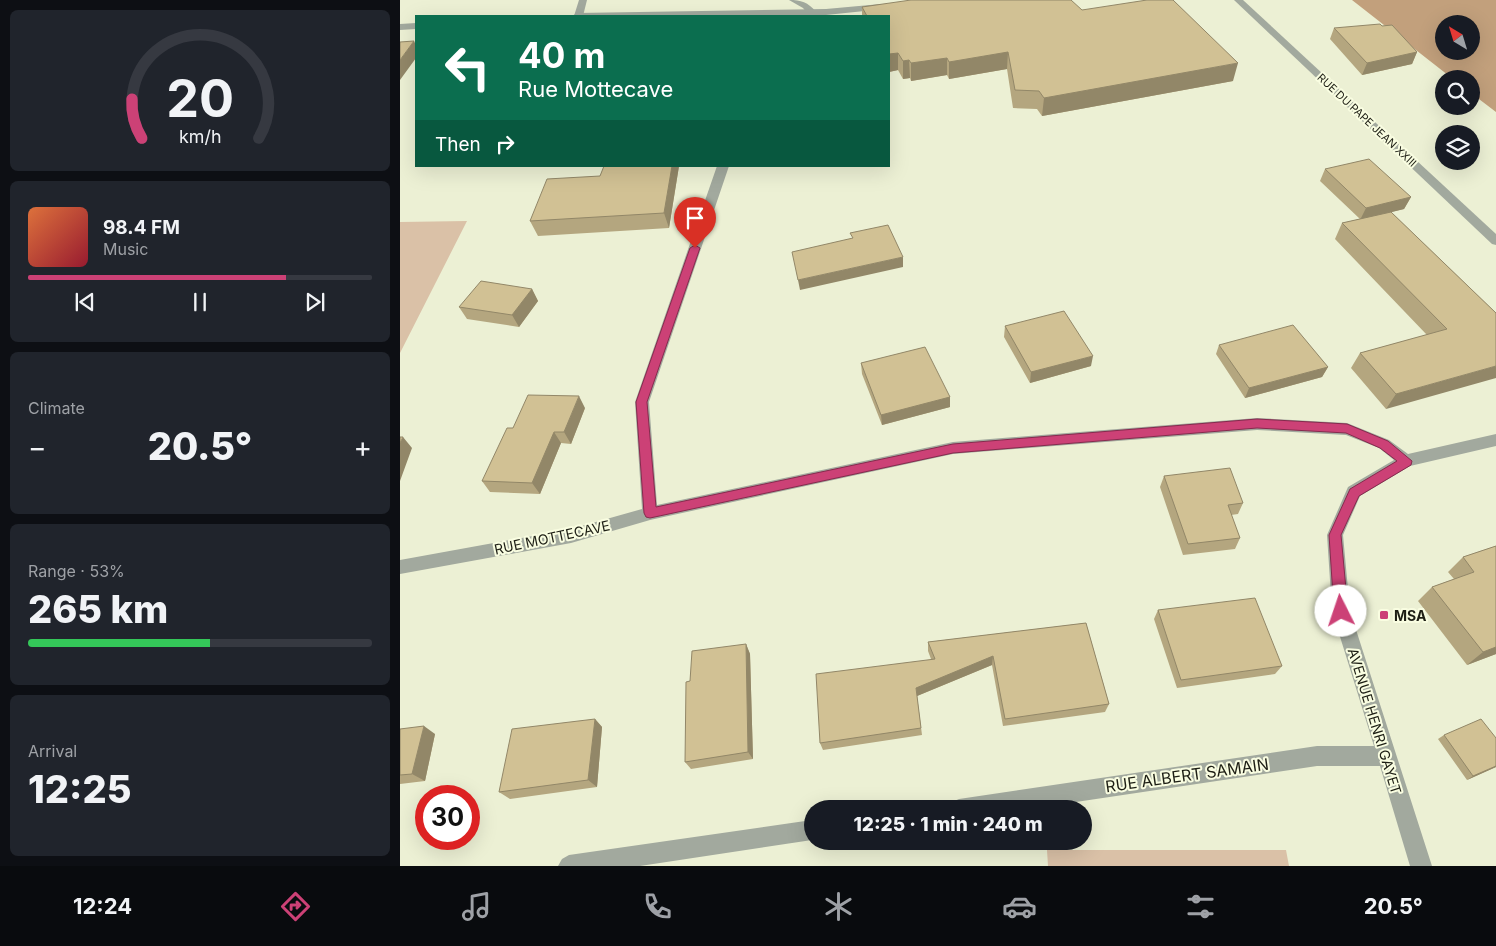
<!DOCTYPE html>
<meta charset="utf-8">
<style>
body{margin:0;font-family:Inter,sans-serif;background:#20242c;color:#f1f3f6;height:100vh;display:flex;flex-direction:column;font-size:19px;white-space:nowrap}
*{box-sizing:border-box;margin:0}
p{font-size:16px;color:#9ea1a6}
.icon{flex:none;width:28px;height:28px;fill:none;stroke:currentColor;stroke-width:2;stroke-linecap:round;stroke-linejoin:round}
.map{position:relative;flex:1;overflow:hidden}
.sheet{display:flex;flex-direction:column;gap:10px;padding:10px;background:#0d0f14;width:400px}
.sheet>*{flex:none}
.guide{position:absolute;left:15px;top:15px;width:475px;height:152px;border-radius:0px;box-shadow:0 5px 20px #0002;background:#0b6e4f;color:#fff;overflow:hidden}
.needle{width:32px;rotate:322deg}
.buttons{position:absolute;left:1035px;top:15px;display:grid;gap:10px}
.buttons a{display:grid;place-items:center;width:45px;height:45px;border-radius:50%;background:#171b24;box-shadow:0 5px 20px #0002;font-size:25px}
.speed{position:absolute;left:15px;top:785px;display:flex;gap:10px;font-size:25px;font-weight:700;text-align:center}
.speed>*{display:grid;place-content:center;width:65px;height:65px;border-radius:50%;background:#171b24;box-shadow:0 5px 20px #0002;line-height:1}
.speed .limit{border:8px solid #d22;background:#fff;color:#111}
.pin{position:absolute;display:grid;place-items:center;width:42px;height:42px;color:#fff;margin:-51px -21px;border-radius:50% 50% 50% 0;rotate:-45deg;box-shadow:0 0 5px #0007}
.pin .icon{rotate:45deg}
.me{position:absolute;width:55px;margin:-28px;rotate:356deg;stroke-linejoin:round;filter:drop-shadow(0 0 4px #0008)}
.turn{display:flex;align-items:center;gap:18px;height:105px;padding:0 20px;font-size:22px}
.turn .icon{width:65px;height:65px;stroke-width:2.5}
.turn b{display:block;font-size:35px;line-height:42px}
.then{display:flex;align-items:center;height:48px;padding:0 20px;background:#0003;gap:10px;font-size:19px}
.big{font-size:38px;font-weight:800;line-height:1.1}
.sheet .card{flex:1;display:flex;flex-direction:column;justify-content:center;gap:8px;min-width:0;padding:0 18px;border-radius:8px;background:#20242c}
.sheet .dial{align-items:center;gap:0}
.dial svg{height:130px;overflow:visible;fill:none;stroke:#363941;stroke-width:7;stroke-linecap:round;text-anchor:middle}
.dial text{fill:#f1f3f6;stroke:none}
.song{display:flex;align-items:center;gap:15px}
.cover{width:60px;height:60px;border-radius:8px;background:linear-gradient(135deg,hsl(20 70% 55%),hsl(350 70% 35%))}
.played{height:5px;border-radius:2px;background:linear-gradient(90deg,#cc4176 75%,#363941 75%)}
.keys{display:flex;justify-content:space-around;direction:ltr}
.heat{display:flex;justify-content:space-between;align-items:center;font-size:28px;direction:ltr}
.charge{height:8px;border-radius:4px;background:linear-gradient(90deg,#34c759 53%,#363941 0)}
.trip{position:absolute;left:404px;top:800px;width:288px;height:50px;border-radius:25px;background:#171b24;box-shadow:0 5px 20px #0002;font-weight:800;line-height:50px;text-align:center}
.menu{display:flex;height:80px;justify-content:space-around;align-items:center;background:#090b0e;color:#9ea1a6}
.menu .icon{width:35px;height:35px}
.menu .on{color:#cc4176}
.menu b{font-size:22px;color:#f1f3f6}
main{display:flex;flex:1;min-height:0}
.map>svg:first-child{display:block}
.green{fill:#dac1a7}
.forest{fill:#c2a07c;fill-rule:evenodd}
.lines{fill:none;stroke-linecap:round;stroke-linejoin:round}
.service{fill:#a2a99e;fill-rule:evenodd}
.minor{fill:#a2a99e;fill-rule:evenodd}
.tertiary{fill:#a2a99e;fill-rule:evenodd}
.wall{fill:#b4a67f}
.shaded-wall{fill:#928768}
.building{fill:#d1c194;stroke:#928768}
.route{fill:#cc4176;stroke:#852a4d}
.poi-dot{fill:#cc4176;stroke:#f9fde1;stroke-width:2}
.labels{text-anchor:middle;dominant-baseline:central;stroke-width:4;stroke-linejoin:round;paint-order:stroke}
.far-street-label{font-size:11px;fill:#1d1e14;stroke:#f9fde1}
.street-label{font-size:14px;fill:#1d1e14;stroke:#f9fde1}
.poi-label{font-size:14px;font-weight:bold;fill:#1d1e14;stroke:#f9fde1;text-anchor:start}
.near-street-label{font-size:16px;fill:#1d1e14;stroke:#f9fde1}
</style>
<main>
<section class="sheet">
<div class="card dial"><svg viewBox="0 0 100 80">
<path d="M14 69A42 42 0 1 1 86 69"/>
<path d="M14 69A42 42 0 0 1 8 45" stroke="#cc4176"/>
<text x="50" y="56" font-size="32" font-weight="700">20</text>
<text x="50" y="72" font-size="11">km/h</text>
</svg></div>
<div class="card">
<div class="song"><i class="cover"></i><div><b>98.4 FM</b><p>Music</p></div></div>
<div class="played"></div>
<div class="keys"><svg class="icon" aria-label="previous" viewBox="0 0 24 24"><path d="M18 5L8 12l10 7zM5 5v14"/></svg><svg class="icon" aria-label="pause" viewBox="0 0 24 24"><path d="M8 5v14M16 5v14"/></svg><svg class="icon" aria-label="next" viewBox="0 0 24 24"><path d="M6 5l10 7-10 7zM19 5v14"/></svg></div>
</div>
<div class="card"><p>Climate</p>
<div class="heat"><a>−</a><b class="big">20.5°</b><a>+</a></div>
</div>
<div class="card"><p>Range · 53%</p><b class="big">265 km</b><div class="charge"></div></div>
<div class="card"><p>Arrival</p><b class="big">12:25</b></div>
</section>
<div class="map">
<svg width="1096" height="866" viewBox="0 0 1096 866">
<rect width="100%" height="100%" fill="#ecf0d4"/>
<!-- green -->
<path class="green" d="M 67,221 L 0,353 L 0,222 Z
M 647,850 L 886,850 L 889,866 L 648,866 Z"/>
<!-- forest -->
<path class="forest" d="M 952,0 L 1096,0 L 1096,112 L 1071,93 L 1071,79 L 1053,79 ZM 1044,24 L 1071,24 L 1071,51 L 1044,51 Z"/>
<g class="lines">
<!-- service -->
<path class="service" d="M 179,0 L 187,0 L 183,16 L 174,16 Z
M 389,0 C 401,0 408,2 416,12 L 414,14 L 408,14 L 403,8 Z"/>
<!-- minor -->
<path class="minor" d="M 481,4 L 485,7 L 484,9 L 426,15 L 172,16 L 177,13 L 426,9 Z
M 16,23 L 16,29 L 0,30 L 0,24 Z
M 317,166 L 329,166 L 249,402 L 257,505 L 553,442 L 857,418 L 947,423 L 989,440 L 1008,454 L 1096,434 L 1096,446 L 1010,466 L 960,496 L 943,535 L 950,611 L 1032,866 L 1010,866 L 980,766 L 917,766 L 629,809 L 549,809 L 552,802 L 559,799 L 917,746 L 974,746 L 932,611 L 927,535 L 948,487 L 994,460 L 979,448 L 946,435 L 857,430 L 553,454 L 250,520 L 171,543 L 0,574 L 0,560 L 171,529 L 242,509 L 235,402 Z
M 412,820 L 412,840 L 240,866 L 158,866 L 162,859 L 169,855 Z"/>
<!-- tertiary -->
<path class="tertiary" d="M 834,0 L 843,0 L 1096,234 L 1096,245 L 1092,244 Z"/>
</g>
<!-- wall -->
<path class="wall" d="M 462,7 L 682,10 L 833,81 L 642,116 L 637,109 L 613,108 L 607,69 L 549,79 L 547,75 L 511,81 L 510,78 L 503,79 L 498,70 L 489,72 L 489,16 L 462,16 Z
M 934,28 L 1017,52 L 1012,64 L 962,75 L 930,39 Z
M 279,166 L 269,228 L 138,236 L 130,221 L 200,176 Z
M 925,169 L 1011,197 L 1004,209 L 991,212 L 1096,313 L 986,409 L 951,368 L 960,353 L 1027,335 L 935,239 L 942,223 L 960,219 L 920,181 Z
M 132,289 L 138,301 L 119,327 L 67,319 L 59,307 Z
M 605,326 L 691,366 L 630,383 L 604,337 Z
M 819,345 L 928,367 L 922,377 L 845,398 L 816,354 Z
M 461,363 L 550,397 L 550,407 L 482,425 L 462,374 Z
M 185,408 L 171,444 L 161,443 L 140,494 L 90,492 L 82,481 Z
M 764,476 L 843,503 L 838,514 L 831,515 L 840,538 L 835,549 L 783,555 L 760,487 Z
M 1096,546 L 1096,654 L 1067,665 L 1018,601 L 1032,587 L 1054,579 L 1048,572 L 1063,557 Z
M 758,610 L 882,666 L 875,674 L 777,688 L 754,619 Z
M 686,623 L 709,704 L 705,712 L 603,726 L 592,665 L 517,696 L 522,735 L 423,750 L 420,743 L 531,659 L 528,651 L 528,642 Z
M 346,644 L 350,654 L 353,759 L 291,769 L 285,762 L 290,681 Z
M 195,719 L 202,727 L 197,787 L 110,799 L 99,792 Z
M 0,729 L 35,734 L 25,781 L 0,784 Z
M 1044,735 L 1096,738 L 1096,767 L 1067,780 L 1038,739 Z"/>
<!-- shaded-wall -->
<path class="shaded-wall" d="M 14,41 L 16,45 L 16,58 L 0,80 L 0,60 Z
M 608,52 L 607,69 L 549,79 L 549,62 Z
M 1017,52 L 1012,64 L 962,75 L 967,63 Z
M 498,53 L 498,70 L 489,72 L 489,54 Z
M 547,58 L 547,75 L 511,81 L 511,63 Z
M 509,60 L 510,78 L 503,79 L 503,61 Z
M 838,63 L 833,81 L 642,116 L 644,98 Z
M 272,166 L 279,166 L 269,228 L 264,213 Z
M 1011,197 L 1004,209 L 960,220 L 966,208 Z
M 503,257 L 503,267 L 400,290 L 398,280 Z
M 132,289 L 138,301 L 119,327 L 112,315 Z
M 693,356 L 691,366 L 630,383 L 631,372 Z
M 1096,366 L 1096,378 L 986,409 L 996,394 Z
M 928,367 L 922,377 L 845,398 L 849,388 Z
M 179,396 L 185,408 L 171,444 L 164,432 Z
M 550,397 L 550,407 L 482,425 L 481,415 Z
M 154,432 L 161,443 L 140,494 L 132,483 Z
M 3,437 L 12,448 L 0,481 L 0,443 Z
M 346,644 L 350,654 L 353,759 L 348,752 Z
M 1096,647 L 1096,654 L 1067,665 L 1083,652 Z
M 593,656 L 592,665 L 517,696 L 516,688 Z
M 195,719 L 202,727 L 197,787 L 188,780 Z
M 24,726 L 35,734 L 25,781 L 12,774 Z
M 1096,766 L 1096,767 L 1067,780 L 1073,776 Z"/>
<!-- building -->
<path class="building" d="M 511,0 L 671,0 L 682,10 L 747,0 L 773,0 L 838,63 L 644,98 L 639,91 L 615,90 L 608,52 L 549,62 L 547,58 L 511,63 L 509,60 L 503,61 L 498,53 L 489,54 L 489,16 L 467,16 L 462,7 Z
M 980,24 L 982,26 L 992,25 L 1017,52 L 967,63 L 934,28 Z
M 14,41 L 0,60 L 0,42 Z
M 969,159 L 1011,197 L 966,208 L 925,169 Z
M 204,166 L 272,166 L 264,213 L 130,221 L 147,179 L 200,176 Z
M 991,212 L 1096,313 L 1096,366 L 996,394 L 960,353 L 1047,329 L 942,223 Z
M 488,225 L 503,257 L 398,280 L 392,252 L 453,238 L 450,233 Z
M 81,281 L 132,289 L 112,315 L 59,307 Z
M 664,311 L 693,356 L 631,372 L 605,326 Z
M 893,325 L 928,367 L 849,388 L 819,345 Z
M 525,347 L 550,397 L 481,415 L 461,363 Z
M 128,395 L 179,396 L 164,432 L 154,432 L 132,483 L 82,481 L 107,428 L 113,428 Z
M 0,437 L 3,437 L 0,443 Z
M 830,468 L 843,503 L 828,505 L 840,538 L 788,544 L 764,476 Z
M 1096,546 L 1096,647 L 1083,652 L 1032,587 L 1074,572 L 1063,557 Z
M 855,598 L 882,666 L 781,680 L 758,610 Z
M 686,623 L 709,704 L 605,719 L 593,656 L 516,688 L 521,728 L 420,743 L 416,674 L 535,659 L 528,642 Z
M 346,644 L 348,752 L 285,762 L 286,682 L 290,681 L 292,651 Z
M 195,719 L 188,780 L 99,792 L 112,729 Z
M 1081,719 L 1096,738 L 1096,766 L 1073,776 L 1044,735 Z
M 24,726 L 12,774 L 0,775 L 0,729 Z"/>
<!-- route -->
<path class="route" d="M 295,245 L 300,248 L 247,402 L 256,507 L 553,444 L 857,419 L 947,424 L 988,441 L 1012,461 L 1011,465 L 959,496 L 941,535 L 948,611 L 946,615 L 941,617 L 936,615 L 934,611 L 929,535 L 950,489 L 997,461 L 980,448 L 946,433 L 857,428 L 553,453 L 250,518 L 246,517 L 244,513 L 236,402 L 290,248 Z"/>
<!-- markers -->
<rect class="poi-dot" x="979" y="610" width="10" height="10" rx="2.5"/>
<g class="labels">
<!-- far-street labels -->
<g class="far-street-label">
<text transform="translate(967 120) rotate(43)">RUE DU PAPE JEAN XXIII</text>
</g>
<!-- street labels -->
<g class="street-label">
<text transform="translate(152 537) rotate(-12)">RUE MOTTECAVE</text>
<text transform="translate(975 721) rotate(73)">AVENUE HENRI GAYET</text>
</g>
<!-- poi labels -->
<g class="poi-label">
<text x="994" y="615">MSA</text>
</g>
<!-- near-street labels -->
<g class="near-street-label">
<text transform="translate(787 775) rotate(-8)">RUE ALBERT SAMAIN</text>
</g>
</g>
</svg>
<div class="buttons">
<a><svg class="needle" viewBox="-14 -14 28 28"><path d="M0-13l5 13h-10z" fill="#e53935"/><path d="M0 13l5-13h-10z" fill="#9ea1a6"/></svg></a>
<a><svg class="icon" aria-label="search" viewBox="0 0 24 24"><circle cx="10" cy="10" r="6"/><path d="M15 15l6 6"/></svg></a>
<a><svg class="icon" aria-label="layers" viewBox="0 0 24 24"><path d="M12 4l9 5-9 5-9-5zM3 14l9 5 9-5"/></svg></a>
</div>
<div class="speed"><div class="limit">30</div></div>
<div class="pin" style="left:295px;top:248px;background:#d93025"><svg class="icon" aria-label="arrive" viewBox="0 0 24 24"><path d="M6 21V4h12l-3 4 3 4H6"/></svg></div>
<svg class="me" style="left:941px;top:611px" viewBox="-20 -20 40 40"><circle r="19" fill="#fff"/><path d="M0-13L10 11 0 6-10 11z" fill="#cc4176"/></svg>
<div class="trip">12:25 · 1 min · 240 m</div>
<div class="guide">
<div class="turn"><svg class="icon" aria-label="left" viewBox="0 0 24 24"><path d="M17 20v-9H6M10 6l-5 5 5 5"/></svg><div><b>40 m</b>Rue Mottecave</div></div>
<div class="then">Then<svg class="icon" aria-label="right" viewBox="0 0 24 24"><path d="M7 20v-9h11M14 6l5 5-5 5"/></svg></div>
</div>
</div>
</main>
<nav class="menu">
<b>12:24</b>
<svg class="icon on" aria-label="directions" viewBox="0 0 24 24"><path d="M12 3l9 9-9 9-9-9zM9 14v-3h6M13 9l2 2-2 2"/></svg>
<svg class="icon" aria-label="music" viewBox="0 0 24 24"><path d="M9 18V5l10-2v13"/><circle cx="6" cy="18" r="3"/><circle cx="16" cy="16" r="3"/></svg>
<svg class="icon" aria-label="phone" viewBox="0 0 24 24"><path d="M5 4h4l2 5-3 2q2 4 5 5l2-3 5 2v4C11 20 4 13 5 4z"/></svg>
<svg class="icon" aria-label="climate" viewBox="0 0 24 24"><path d="M12 3v18M4 7l16 10M4 17L20 7"/></svg>
<svg class="icon" aria-label="car" viewBox="0 0 24 24"><path d="M5 17H2v-5l4-1 3-4h7l3 4 3 1v5h-3M9 17h6M6 11h13"/><circle cx="7" cy="17" r="2"/><circle cx="17" cy="17" r="2"/></svg>
<svg class="icon" aria-label="filters" viewBox="0 0 24 24"><path d="M4 7h16M4 17h16"/><circle cx="9" cy="7" r="2"/><circle cx="15" cy="17" r="2"/></svg>
<b>20.5°</b>
</nav>
